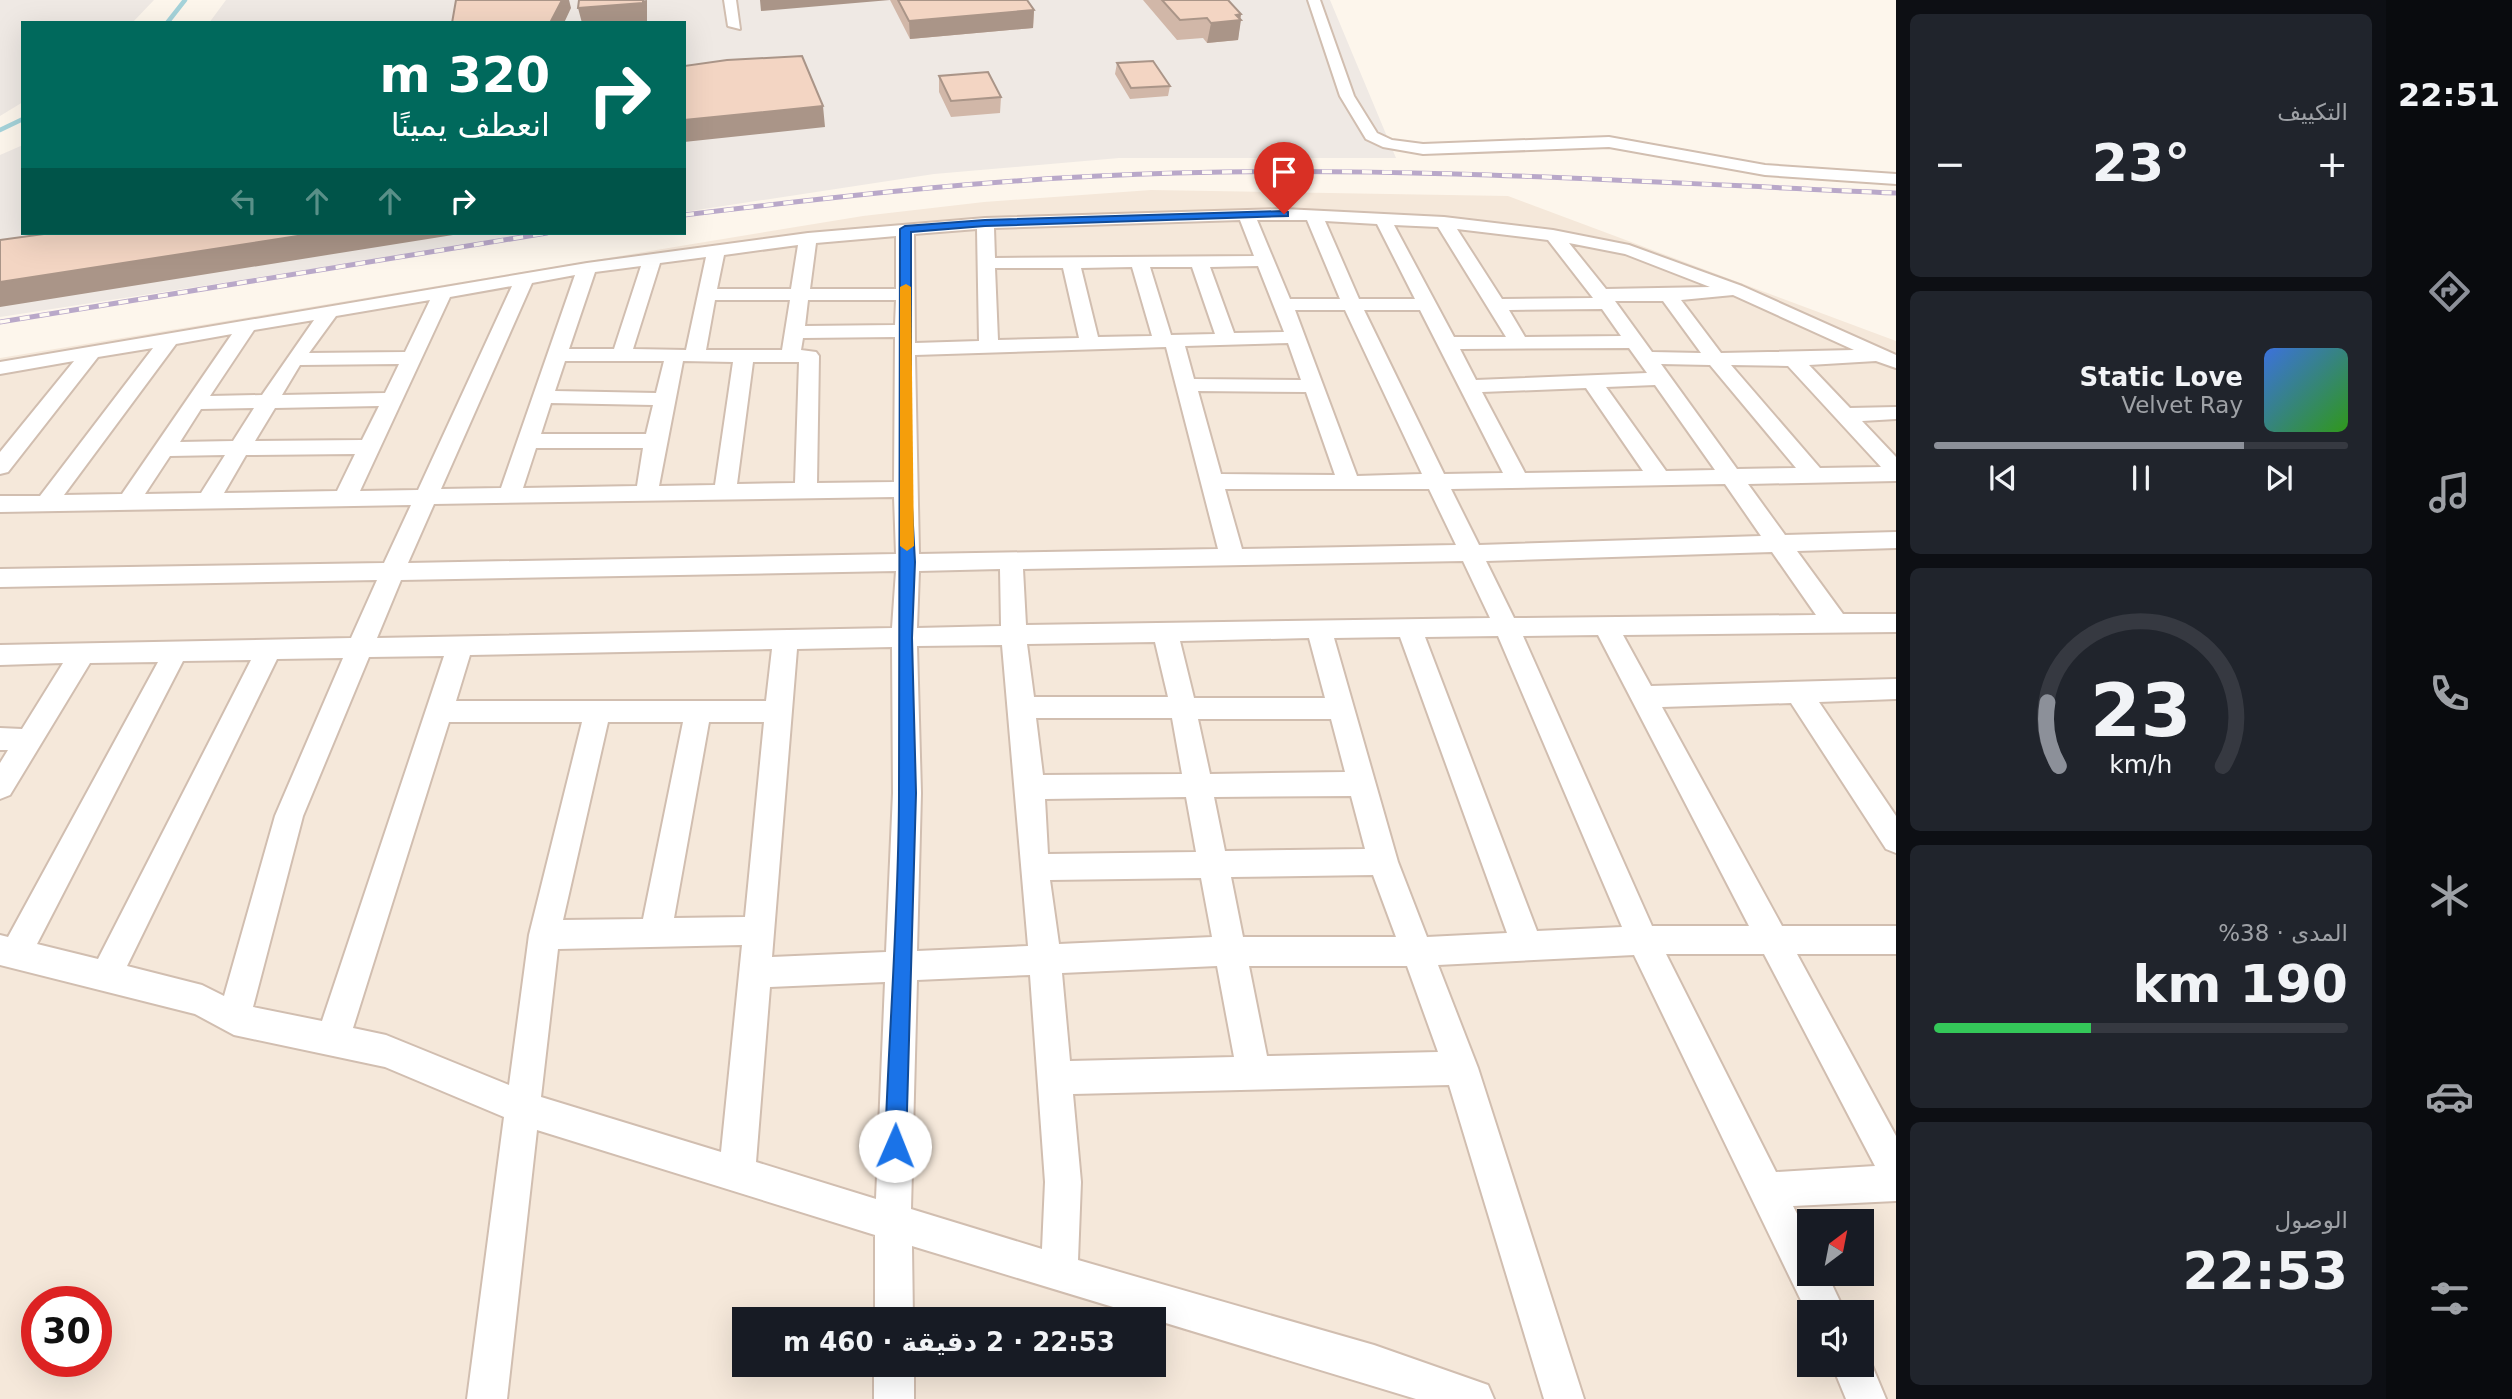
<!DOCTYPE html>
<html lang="ar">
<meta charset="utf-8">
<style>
body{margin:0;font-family:"DejaVu Sans","Noto Sans Arabic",sans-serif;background:#20242c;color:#f1f3f6;direction:rtl;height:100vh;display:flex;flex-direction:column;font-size:26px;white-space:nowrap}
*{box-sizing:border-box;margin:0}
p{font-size:23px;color:#9ea1a6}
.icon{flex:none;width:38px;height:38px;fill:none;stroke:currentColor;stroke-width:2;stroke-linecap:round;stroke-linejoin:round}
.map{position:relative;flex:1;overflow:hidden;direction:ltr}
.side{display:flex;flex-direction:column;gap:14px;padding:14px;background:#0d0f14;width:490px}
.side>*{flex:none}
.guide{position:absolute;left:21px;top:21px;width:665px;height:214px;border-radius:0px;box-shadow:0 7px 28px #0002;direction:rtl;background:#00695c;color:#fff;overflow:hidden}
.needle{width:46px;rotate:32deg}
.controls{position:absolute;left:1797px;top:1209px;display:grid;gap:14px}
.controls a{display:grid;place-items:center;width:77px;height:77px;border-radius:0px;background:#171b24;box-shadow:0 7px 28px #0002;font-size:35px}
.speed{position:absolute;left:21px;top:1286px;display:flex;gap:14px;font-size:35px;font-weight:700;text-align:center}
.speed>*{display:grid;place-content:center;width:91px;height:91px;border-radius:50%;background:#171b24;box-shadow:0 7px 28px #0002;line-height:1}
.speed .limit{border:10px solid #d22;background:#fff;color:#111}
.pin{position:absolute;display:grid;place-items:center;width:60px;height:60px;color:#fff;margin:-72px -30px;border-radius:50% 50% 50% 0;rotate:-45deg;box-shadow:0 0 7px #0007}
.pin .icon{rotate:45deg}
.me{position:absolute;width:77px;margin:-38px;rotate:1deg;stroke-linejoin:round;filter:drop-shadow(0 0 5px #0008)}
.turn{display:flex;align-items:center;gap:24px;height:147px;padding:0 21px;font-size:32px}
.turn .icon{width:91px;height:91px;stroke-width:2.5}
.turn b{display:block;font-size:49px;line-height:60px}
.lanes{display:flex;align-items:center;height:66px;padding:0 21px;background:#0003;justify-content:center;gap:35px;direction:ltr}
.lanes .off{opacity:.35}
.big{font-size:52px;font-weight:700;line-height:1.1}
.side .widget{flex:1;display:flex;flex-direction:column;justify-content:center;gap:10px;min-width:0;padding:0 24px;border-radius:10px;background:#20242c}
.side .dial{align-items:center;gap:0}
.dial svg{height:182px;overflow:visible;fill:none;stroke:#363941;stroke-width:7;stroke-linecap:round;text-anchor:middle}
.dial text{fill:#f1f3f6;stroke:none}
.song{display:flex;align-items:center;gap:21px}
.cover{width:84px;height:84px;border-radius:10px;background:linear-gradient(135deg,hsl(220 70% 55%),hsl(110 70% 35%))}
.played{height:7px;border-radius:4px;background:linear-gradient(90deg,#8c9099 75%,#363941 75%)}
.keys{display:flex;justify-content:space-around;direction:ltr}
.heat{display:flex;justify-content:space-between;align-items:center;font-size:38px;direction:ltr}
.charge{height:10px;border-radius:5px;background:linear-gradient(90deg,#34c759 38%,#363941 0)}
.trip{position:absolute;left:732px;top:1307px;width:434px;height:70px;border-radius:0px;background:#171b24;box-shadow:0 7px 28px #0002;font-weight:700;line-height:70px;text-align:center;direction:rtl}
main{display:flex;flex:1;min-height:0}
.tabs{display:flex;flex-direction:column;width:126px;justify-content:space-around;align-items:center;background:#090b0e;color:#9ea1a6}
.tabs .icon{width:49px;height:49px}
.tabs .current{color:#8c9099}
.tabs b{font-size:32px;color:#f1f3f6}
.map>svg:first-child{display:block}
.residential{fill:#f5e8da;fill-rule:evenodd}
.industrial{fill:#efe9e4}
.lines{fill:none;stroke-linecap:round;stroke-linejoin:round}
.stream{stroke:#a5d3da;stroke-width:4.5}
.minor-casing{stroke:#d1beb0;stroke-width:4}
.minor{fill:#fff;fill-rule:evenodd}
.rail-casing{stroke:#b9a8c9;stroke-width:5}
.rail{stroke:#fffaf3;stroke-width:3.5;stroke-dasharray:10;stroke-linecap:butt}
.wall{fill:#d1b7a8}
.shaded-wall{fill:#aa9588}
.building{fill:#f3d5c3;stroke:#aa9588;stroke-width:2}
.route{fill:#1a73e8;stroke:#114b97;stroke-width:2}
.slow{fill:#f59e0b}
</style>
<main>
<nav class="tabs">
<b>22:51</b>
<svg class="icon current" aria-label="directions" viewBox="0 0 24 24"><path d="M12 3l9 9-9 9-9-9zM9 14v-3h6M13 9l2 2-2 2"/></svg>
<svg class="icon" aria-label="music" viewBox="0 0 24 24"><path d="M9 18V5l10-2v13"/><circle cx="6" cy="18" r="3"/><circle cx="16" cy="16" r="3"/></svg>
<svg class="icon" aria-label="phone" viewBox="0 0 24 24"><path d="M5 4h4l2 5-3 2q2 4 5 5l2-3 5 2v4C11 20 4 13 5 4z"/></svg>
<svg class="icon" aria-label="climate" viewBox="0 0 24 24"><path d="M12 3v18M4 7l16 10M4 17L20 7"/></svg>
<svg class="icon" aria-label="car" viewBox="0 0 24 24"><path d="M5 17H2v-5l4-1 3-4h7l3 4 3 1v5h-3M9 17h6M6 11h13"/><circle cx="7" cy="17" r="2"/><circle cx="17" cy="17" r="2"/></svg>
<svg class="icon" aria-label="filters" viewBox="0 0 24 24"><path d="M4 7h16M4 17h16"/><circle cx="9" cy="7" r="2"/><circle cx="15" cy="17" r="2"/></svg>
</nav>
<section class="side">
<div class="widget"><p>التكييف</p>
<div class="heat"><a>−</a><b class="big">23°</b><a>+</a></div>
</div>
<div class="widget">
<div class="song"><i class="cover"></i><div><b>Static Love</b><p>Velvet Ray</p></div></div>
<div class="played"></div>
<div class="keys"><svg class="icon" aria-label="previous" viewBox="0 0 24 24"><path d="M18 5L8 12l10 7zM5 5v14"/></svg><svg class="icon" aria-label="pause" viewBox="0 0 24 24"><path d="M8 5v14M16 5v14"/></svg><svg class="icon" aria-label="next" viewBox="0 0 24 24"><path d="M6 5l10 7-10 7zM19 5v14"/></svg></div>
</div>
<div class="widget dial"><svg viewBox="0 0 100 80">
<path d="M14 69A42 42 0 1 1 86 69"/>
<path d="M14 69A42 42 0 0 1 9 41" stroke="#8c9099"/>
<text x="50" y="56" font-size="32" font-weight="700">23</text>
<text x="50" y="72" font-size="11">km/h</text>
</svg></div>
<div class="widget"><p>المدى · 38%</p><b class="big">190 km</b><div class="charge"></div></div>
<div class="widget"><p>الوصول</p><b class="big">22:53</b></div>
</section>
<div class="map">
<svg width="1896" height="1399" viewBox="0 0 1896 1399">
<rect width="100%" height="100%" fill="#fdf6ec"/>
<!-- residential -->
<path class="residential" d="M 1151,190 L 1508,196 L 1896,341 L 1896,1399 L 0,1399 L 0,358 L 863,216 L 984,202 ZM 1810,1222 L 1862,1222 L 1862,1274 L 1810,1274 ZM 37,1302 L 96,1302 L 96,1362 L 37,1362 ZM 1810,1312 L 1862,1312 L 1862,1365 L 1810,1365 ZM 744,1320 L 1153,1320 L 1153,1365 L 744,1365 Z"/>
<!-- industrial -->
<path class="industrial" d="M 0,0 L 154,0 L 132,23 L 23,23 L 23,102 L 0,116 Z
M 226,0 L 1330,0 L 1396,158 L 1119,158 L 934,174 L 684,212 L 684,23 L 209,23 Z
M 23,145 L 23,233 L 548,233 L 0,317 L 0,155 Z"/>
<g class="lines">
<!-- stream -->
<path class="stream" d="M 167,23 L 185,0
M 0,130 L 23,119"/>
<defs>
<path id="minor" d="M 724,0 L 736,0 L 740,29 L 728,26 Z
M 1308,0 L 1320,0 L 1354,96 L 1377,133 L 1392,140 L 1423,144 L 1609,137 L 1765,165 L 1896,174 L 1896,184 L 1765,175 L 1609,147 L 1423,154 L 1383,147 L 1366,139 L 1340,96 Z
M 1284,209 L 1444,217 L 1553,230 L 1629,245 L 1742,286 L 1896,355 L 1896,368 L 1876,361 L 1809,365 L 1850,408 L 1896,407 L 1896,419 L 1862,421 L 1896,457 L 1896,481 L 1748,484 L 1785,535 L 1896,532 L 1896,548 L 1797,551 L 1843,614 L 1896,614 L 1896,632 L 1623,635 L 1651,686 L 1896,679 L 1896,699 L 1819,702 L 1896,816 L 1896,853 L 1886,849 L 1791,703 L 1662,707 L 1782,926 L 1896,926 L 1896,954 L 1797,954 L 1896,1136 L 1896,1201 L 1793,1206 L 1810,1239 L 1810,1274 L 1827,1274 L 1845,1312 L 1810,1312 L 1810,1319 L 1634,955 L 1438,965 L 1478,1068 L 1584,1399 L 1544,1399 L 1449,1085 L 1073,1094 L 1081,1182 L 1078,1260 L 1374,1345 L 1488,1385 L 1494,1399 L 1416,1399 L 912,1246 L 913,1320 L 875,1320 L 875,1235 L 537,1130 L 507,1399 L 467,1399 L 504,1117 L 385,1067 L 234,1035 L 195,1014 L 0,965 L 0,935 L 8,937 L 158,662 L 90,663 L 10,795 L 0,799 L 0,763 L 8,750 L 0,750 L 0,728 L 22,729 L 63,663 L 0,665 L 0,645 L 351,638 L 377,580 L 0,587 L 0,569 L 384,563 L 411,505 L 0,512 L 0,496 L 40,496 L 153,348 L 98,357 L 8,472 L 0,474 L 0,452 L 74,361 L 0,374 L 0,362 L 587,263 L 808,233 L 985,218 ZM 1240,220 L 1254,256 L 995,258 L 994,228 ZM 1257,220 L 1307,220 L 1340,299 L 1290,299 ZM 1325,221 L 1377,224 L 1415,299 L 1359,299 ZM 1394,225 L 1438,227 L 1506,337 L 1454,337 ZM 977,229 L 979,341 L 915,343 L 914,234 ZM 1457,229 L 1548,240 L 1593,298 L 1502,299 ZM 896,236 L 896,289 L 810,289 L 816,243 ZM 1569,243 L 1625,254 L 1710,287 L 1606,289 ZM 798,245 L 791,289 L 717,289 L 724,255 ZM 706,257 L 686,350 L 633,349 L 660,263 ZM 641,266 L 614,349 L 569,349 L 595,272 ZM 1258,266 L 1284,332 L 1234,333 L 1210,267 ZM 1132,267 L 1152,336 L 1098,337 L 1081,268 ZM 1150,267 L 1192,267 L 1215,334 L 1171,335 ZM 995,268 L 1063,268 L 1079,338 L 998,340 ZM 575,275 L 501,488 L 441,489 L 532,283 ZM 512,286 L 418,490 L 360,491 L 450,297 ZM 1733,295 L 1854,350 L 1721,353 L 1681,300 ZM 430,300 L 405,352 L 309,353 L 336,316 ZM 715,300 L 790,300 L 782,350 L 706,350 ZM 808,300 L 896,300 L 895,325 L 805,326 ZM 1615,301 L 1663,301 L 1701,353 L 1652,352 ZM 1602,309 L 1621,336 L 1525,337 L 1509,310 ZM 1295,310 L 1345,310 L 1422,474 L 1357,476 ZM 1364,310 L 1420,310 L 1503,473 L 1444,474 ZM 314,320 L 262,395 L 210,396 L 254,330 ZM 232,334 L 122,494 L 64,495 L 176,344 ZM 895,337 L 894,482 L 817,483 L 819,356 L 816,352 L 801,350 L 803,338 ZM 1288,343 L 1301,380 L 1194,379 L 1185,346 ZM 1166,347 L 1218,549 L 919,554 L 915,355 ZM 1629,348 L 1647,373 L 1476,380 L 1460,349 ZM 565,361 L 664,361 L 656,393 L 555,391 ZM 683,361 L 733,362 L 715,485 L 659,486 ZM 753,362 L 799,362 L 795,483 L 737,484 ZM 399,364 L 385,393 L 282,395 L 300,365 ZM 1661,364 L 1710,365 L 1796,468 L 1737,469 ZM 1731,365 L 1788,366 L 1881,467 L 1820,468 ZM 1655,385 L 1715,470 L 1666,471 L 1606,387 ZM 1586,388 L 1643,471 L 1525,473 L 1482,392 ZM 1198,391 L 1306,392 L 1335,475 L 1221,474 ZM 551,403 L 653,405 L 646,434 L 541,434 ZM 379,406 L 362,440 L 255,441 L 275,408 ZM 254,408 L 233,441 L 180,442 L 201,409 ZM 536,448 L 643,448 L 637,486 L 523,488 ZM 355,454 L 337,491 L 224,493 L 246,455 ZM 225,455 L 201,493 L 145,494 L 170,456 ZM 1725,484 L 1761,536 L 1479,545 L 1451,489 ZM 1225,489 L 1429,489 L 1456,545 L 1242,549 ZM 894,497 L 896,554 L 408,563 L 434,504 ZM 1772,552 L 1816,615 L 1514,618 L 1486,561 ZM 1463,561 L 1490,618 L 1026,625 L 1023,569 ZM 1000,569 L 1001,626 L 917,628 L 919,571 ZM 896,571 L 892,628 L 377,638 L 401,580 ZM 1598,635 L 1749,926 L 1652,926 L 1523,636 ZM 1498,636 L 1622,927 L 1537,931 L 1425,637 ZM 1400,637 L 1507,933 L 1427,937 L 1398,862 L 1334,638 ZM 1309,638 L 1325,698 L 1194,698 L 1180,641 ZM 1155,642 L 1168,697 L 1034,697 L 1027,644 ZM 1002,645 L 1028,946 L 917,951 L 921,793 L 917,646 ZM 892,647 L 893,793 L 886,952 L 772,957 L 797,649 ZM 772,649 L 766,701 L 456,701 L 470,655 ZM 444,656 L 322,1021 L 253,1007 L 303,816 L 369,657 ZM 343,658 L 275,816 L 224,996 L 202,985 L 127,966 L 277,659 ZM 251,660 L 98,959 L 37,944 L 183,661 ZM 1036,718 L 1172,718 L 1182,774 L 1043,775 ZM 1198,719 L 1331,719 L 1345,772 L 1210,774 ZM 449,722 L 582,722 L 529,935 L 509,1085 L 386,1035 L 353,1028 ZM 608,722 L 683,722 L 643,919 L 563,920 ZM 709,722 L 764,722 L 745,917 L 674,918 ZM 1351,796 L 1365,849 L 1225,851 L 1214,797 ZM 1186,797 L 1196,852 L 1048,854 L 1045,799 ZM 1373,875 L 1396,937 L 1243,937 L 1231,877 ZM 1201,878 L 1212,937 L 1059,944 L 1050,880 ZM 742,945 L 721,1152 L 541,1097 L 558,949 ZM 1666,954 L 1764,954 L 1875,1166 L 1776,1172 ZM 1217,966 L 1234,1057 L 1070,1061 L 1062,973 ZM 1249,966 L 1407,966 L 1438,1052 L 1267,1056 ZM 1030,975 L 1045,1182 L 1042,1249 L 911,1209 L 917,980 ZM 885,982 L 876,1199 L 756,1162 L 770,987 Z
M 1862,1350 L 1866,1351 L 1886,1399 L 1846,1399 L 1832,1365 L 1862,1365 Z
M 874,1365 L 914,1365 L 914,1399 L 874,1399 Z"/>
</defs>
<!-- minor casing -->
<use href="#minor" class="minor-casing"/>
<!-- minor -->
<use href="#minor" class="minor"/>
<defs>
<path id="rail" d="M 684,215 C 848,195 1011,177 1176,173 C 1416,166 1657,183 1896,193
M 0,322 L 547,233"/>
</defs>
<!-- rail casing -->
<use href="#rail" class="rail-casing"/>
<!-- rail -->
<use href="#rail" class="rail"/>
</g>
<!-- wall -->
<path class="wall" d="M 890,0 L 1027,0 L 1034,10 L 1033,28 L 910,39 Z
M 1143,0 L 1228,0 L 1241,14 L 1238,40 L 1207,43 L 1203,38 L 1177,40 Z
M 1117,63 L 1170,86 L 1168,96 L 1130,99 L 1115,74 Z
M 939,76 L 1001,97 L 1000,113 L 951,117 L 939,92 Z"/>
<!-- shaded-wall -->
<path class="shaded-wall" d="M 562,0 L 569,0 L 571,8 L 564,23 L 550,23 Z
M 647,0 L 647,22 L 582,23 L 578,8 Z
M 760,0 L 890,0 L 761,11 Z
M 1034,10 L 1033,28 L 910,39 L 909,21 Z
M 1241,14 L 1240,20 L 1241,20 L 1238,40 L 1207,43 L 1211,23 L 1236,15 Z
M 823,106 L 825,127 L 684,142 L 684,120 Z
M 317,233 L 453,233 L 453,235 L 0,307 L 0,282 Z"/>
<!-- building -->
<path class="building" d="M 456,0 L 562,0 L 550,23 L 452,23 Z
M 579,0 L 643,0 L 643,3 L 578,8 Z
M 898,0 L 1027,0 L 1034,10 L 909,21 Z
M 1162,0 L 1228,0 L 1241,14 L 1236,15 L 1241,20 L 1211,23 L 1207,18 L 1180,20 Z
M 802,56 L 823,106 L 684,120 L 684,66 L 727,60 Z
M 1153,61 L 1170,86 L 1131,88 L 1117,63 Z
M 988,72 L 1001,97 L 951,101 L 939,76 Z
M 51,233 L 317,233 L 0,282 L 0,240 Z"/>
<!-- route -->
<path class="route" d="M 1284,211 L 1288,212 L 1288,216 L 985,226 L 911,232 L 911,489 L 915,562 L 912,638 L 916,793 L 906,1146 L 903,1153 L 895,1156 L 888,1153 L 885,1146 C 889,1028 899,909 899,791 C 899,604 899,417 900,229 L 905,226 L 985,220 Z"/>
<!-- slow -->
<path class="slow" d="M 906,284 L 911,287 L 914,546 L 907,551 L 900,546 L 900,287 Z"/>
</svg>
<div class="controls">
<a><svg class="needle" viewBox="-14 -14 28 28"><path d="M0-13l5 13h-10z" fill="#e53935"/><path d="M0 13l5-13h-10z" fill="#9ea1a6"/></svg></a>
<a><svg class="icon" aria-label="sound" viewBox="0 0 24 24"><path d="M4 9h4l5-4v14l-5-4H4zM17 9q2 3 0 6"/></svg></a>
</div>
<div class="speed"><div class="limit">30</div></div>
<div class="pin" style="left:1284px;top:214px;background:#d93025"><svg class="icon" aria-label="arrive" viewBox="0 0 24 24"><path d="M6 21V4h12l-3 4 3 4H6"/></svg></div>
<svg class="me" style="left:895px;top:1146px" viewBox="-20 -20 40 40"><circle r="19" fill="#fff"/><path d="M0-13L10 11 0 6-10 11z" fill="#1a73e8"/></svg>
<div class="trip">22:53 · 2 دقيقة · 460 m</div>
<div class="guide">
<div class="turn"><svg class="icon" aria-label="right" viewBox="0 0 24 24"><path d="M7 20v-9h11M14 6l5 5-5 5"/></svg><div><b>320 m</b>انعطف يمينًا</div></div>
<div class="lanes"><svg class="icon off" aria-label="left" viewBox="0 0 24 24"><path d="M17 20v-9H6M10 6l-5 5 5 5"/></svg><svg class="icon off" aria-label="ahead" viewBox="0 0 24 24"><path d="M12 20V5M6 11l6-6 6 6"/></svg><svg class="icon off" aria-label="ahead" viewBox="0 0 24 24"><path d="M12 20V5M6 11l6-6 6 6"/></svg><svg class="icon" aria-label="right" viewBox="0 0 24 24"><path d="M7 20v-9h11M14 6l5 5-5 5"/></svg></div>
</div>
</div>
</main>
